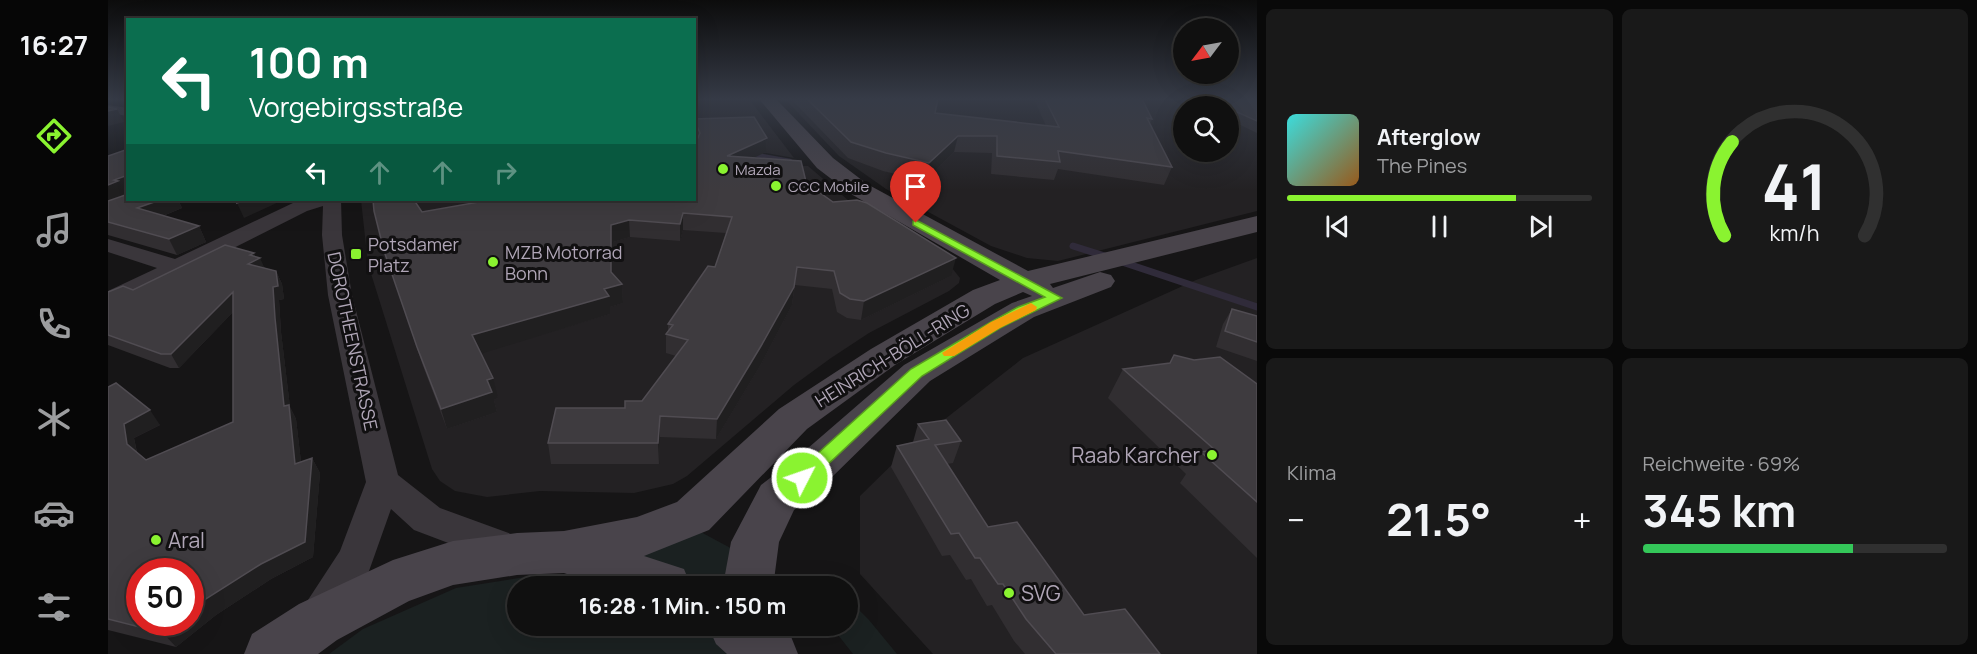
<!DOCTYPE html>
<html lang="de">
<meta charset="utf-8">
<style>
body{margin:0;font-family:Manrope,sans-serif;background:#191919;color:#f1f3f6;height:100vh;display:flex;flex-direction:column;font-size:22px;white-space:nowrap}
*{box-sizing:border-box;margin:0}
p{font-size:20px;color:#9c9d9f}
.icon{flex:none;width:33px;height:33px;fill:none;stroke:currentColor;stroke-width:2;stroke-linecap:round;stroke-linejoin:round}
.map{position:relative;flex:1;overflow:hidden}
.panel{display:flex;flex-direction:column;gap:9px;padding:9px;background:#090909;width:720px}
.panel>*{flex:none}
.banner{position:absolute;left:18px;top:18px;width:570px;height:183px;border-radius:0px;box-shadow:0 6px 24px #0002,0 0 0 2px #303030;background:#0b6e4f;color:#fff;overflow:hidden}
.needle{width:39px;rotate:238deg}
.tools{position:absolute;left:1065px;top:18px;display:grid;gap:12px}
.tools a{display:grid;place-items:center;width:66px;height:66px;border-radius:50%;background:#101010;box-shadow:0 6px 24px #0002,0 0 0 2px #303030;font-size:30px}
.speed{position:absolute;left:18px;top:558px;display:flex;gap:12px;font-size:30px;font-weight:700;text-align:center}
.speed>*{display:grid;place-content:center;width:78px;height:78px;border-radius:50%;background:#101010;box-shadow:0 6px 24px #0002,0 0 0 2px #303030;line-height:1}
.speed .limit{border:9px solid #d22;background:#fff;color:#111}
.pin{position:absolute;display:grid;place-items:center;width:51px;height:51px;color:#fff;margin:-62px -26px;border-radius:50% 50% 50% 0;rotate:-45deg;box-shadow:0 0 6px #0007}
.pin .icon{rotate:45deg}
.me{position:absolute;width:66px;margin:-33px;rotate:49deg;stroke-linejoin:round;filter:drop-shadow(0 0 4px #0008)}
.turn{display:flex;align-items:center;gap:21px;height:126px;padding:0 24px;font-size:27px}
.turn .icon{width:78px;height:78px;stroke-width:2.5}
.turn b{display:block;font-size:42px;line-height:51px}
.lanes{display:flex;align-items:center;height:57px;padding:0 24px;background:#0003;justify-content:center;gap:30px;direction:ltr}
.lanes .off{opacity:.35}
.big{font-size:45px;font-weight:700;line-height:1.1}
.panel .card{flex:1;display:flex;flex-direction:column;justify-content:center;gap:9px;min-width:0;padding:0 21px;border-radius:9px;background:#191919}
.panel .dial{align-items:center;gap:0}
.dial svg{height:156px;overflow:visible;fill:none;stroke:#303030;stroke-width:7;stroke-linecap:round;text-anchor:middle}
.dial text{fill:#f1f3f6;stroke:none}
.song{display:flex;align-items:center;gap:18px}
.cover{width:72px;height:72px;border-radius:9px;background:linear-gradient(135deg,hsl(180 70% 55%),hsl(30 70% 35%))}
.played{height:6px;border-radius:3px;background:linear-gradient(90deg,#8af330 75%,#303030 75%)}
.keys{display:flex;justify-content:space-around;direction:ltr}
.heat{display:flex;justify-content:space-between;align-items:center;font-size:33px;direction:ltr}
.charge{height:9px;border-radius:4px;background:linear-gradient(90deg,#34c759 69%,#303030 0)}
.panel .tiles{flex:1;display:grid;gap:9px;grid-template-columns:repeat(2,1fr)}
.trip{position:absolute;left:399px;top:576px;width:351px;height:60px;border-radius:30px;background:#101010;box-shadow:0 6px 24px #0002,0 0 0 2px #303030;font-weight:700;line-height:60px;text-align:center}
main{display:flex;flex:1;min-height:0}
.menu{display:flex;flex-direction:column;width:108px;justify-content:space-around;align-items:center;background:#060606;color:#9c9d9f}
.menu .icon{width:42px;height:42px}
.menu .selected{color:#8af330}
.menu b{font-size:27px;color:#f1f3f6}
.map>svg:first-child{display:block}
.built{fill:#232123;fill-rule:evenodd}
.green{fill:#1b2121}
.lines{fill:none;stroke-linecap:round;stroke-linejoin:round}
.stream-far2{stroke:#302b3a;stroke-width:4.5}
.stream-far1{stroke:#302b3a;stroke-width:5}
.stream{stroke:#302b3a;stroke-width:7}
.street{fill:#3a363b;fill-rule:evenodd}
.secondary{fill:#49444b;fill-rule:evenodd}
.wall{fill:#312e31}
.shaded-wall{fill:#201f20}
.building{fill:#3e3b3f;stroke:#504c52;stroke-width:1.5}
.route{fill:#8af330;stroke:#5a9e1f;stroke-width:1.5}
.slow{fill:#f59e0b}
.poi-dot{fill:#8af330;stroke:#111011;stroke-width:2}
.labels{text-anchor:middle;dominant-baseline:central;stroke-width:6;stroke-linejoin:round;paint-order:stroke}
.far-poi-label{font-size:15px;fill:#b0a6b7;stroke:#111011;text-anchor:start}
.poi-label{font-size:18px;fill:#b0a6b7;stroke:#111011;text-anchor:start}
.street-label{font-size:18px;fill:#b0a6b7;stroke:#111011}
.near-poi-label{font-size:21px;fill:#b0a6b7;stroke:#111011;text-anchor:start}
</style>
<main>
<nav class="menu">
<b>16:27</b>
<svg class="icon selected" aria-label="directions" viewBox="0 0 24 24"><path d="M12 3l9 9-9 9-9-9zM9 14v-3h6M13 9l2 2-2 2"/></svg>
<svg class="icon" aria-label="music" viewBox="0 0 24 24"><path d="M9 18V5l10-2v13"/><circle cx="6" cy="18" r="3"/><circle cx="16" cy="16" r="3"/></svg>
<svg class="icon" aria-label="phone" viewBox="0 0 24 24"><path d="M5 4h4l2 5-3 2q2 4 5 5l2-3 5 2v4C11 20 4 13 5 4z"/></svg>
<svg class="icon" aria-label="climate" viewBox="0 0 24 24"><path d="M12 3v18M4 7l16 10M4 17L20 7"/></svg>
<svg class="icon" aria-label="car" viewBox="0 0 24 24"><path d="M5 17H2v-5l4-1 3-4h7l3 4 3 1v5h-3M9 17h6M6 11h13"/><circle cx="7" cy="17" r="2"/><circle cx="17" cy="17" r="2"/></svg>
<svg class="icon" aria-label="filters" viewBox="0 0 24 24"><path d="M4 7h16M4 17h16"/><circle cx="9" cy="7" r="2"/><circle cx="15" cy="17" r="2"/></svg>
</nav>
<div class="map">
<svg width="1149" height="654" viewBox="0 0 1149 654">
<rect width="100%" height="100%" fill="#161516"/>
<!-- built -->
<path class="built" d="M 587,99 L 641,99 L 686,158 L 587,140 Z
M 677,99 L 1149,99 L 1149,211 L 950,261 L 919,258 L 883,246 L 778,189 L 731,156 ZM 1076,106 L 1120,106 L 1120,152 L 1076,152 Z
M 677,166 L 700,166 L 747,206 L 844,268 L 852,278 L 851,283 L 841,291 L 761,333 L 723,358 L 686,385 L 579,476 L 565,484 L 526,493 L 432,491 L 379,497 L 347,491 L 332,481 L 324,469 L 260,264 L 253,200 L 586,200 Z
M 1149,258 L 1149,654 L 825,654 L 752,574 L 752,496 L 805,444 L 915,358 L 1088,280 Z"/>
<!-- green -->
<path class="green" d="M 589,530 L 630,552 L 629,586 L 591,586 L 525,555 Z
M 436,574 L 522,586 L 410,586 L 410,626 L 599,626 L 628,654 L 221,654 L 255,629 L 348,588 Z
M 740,599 L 761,620 L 789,654 L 745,654 L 723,626 L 740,626 Z"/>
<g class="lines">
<!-- stream-far2 -->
<path class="stream-far2" d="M 642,154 L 682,161"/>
<!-- stream-far1 -->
<path class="stream-far1" d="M 965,246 L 969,247"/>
<!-- stream -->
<path class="stream" d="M 965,246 L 1000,257
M 1011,261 L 1149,307"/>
<!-- street -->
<path class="street" d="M 0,105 L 20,108 L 20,116 L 0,113 Z
M 197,200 L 233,200 L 234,235 L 244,295 L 290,475 L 332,508 L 414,538 L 420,550 L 414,562 L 401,566 L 306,530 L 283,509 L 261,571 L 230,628 L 215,633 L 200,628 L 194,614 L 200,600 L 232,551 L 258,482 L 220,295 L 214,235 L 215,206 L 199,211 L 78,272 L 0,307 L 0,291 L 49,268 L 0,252 L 0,239 L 67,259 L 185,203 Z"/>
<!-- secondary -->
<path class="secondary" d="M 651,99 L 668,99 L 725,158 L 759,184 L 920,271 L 1149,216 L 1149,232 L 942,284 L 945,288 L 992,272 L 1003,275 L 1007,281 L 1003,287 L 926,317 L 822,381 L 722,479 L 686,510 L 671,542 L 666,580 L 668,586 L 618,586 L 616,580 L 623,542 L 653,485 L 692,455 L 796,365 L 904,303 L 924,296 L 915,292 L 887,304 L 787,365 L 699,429 L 601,530 L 536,556 L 576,569 L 583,586 L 493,586 L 456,573 L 409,575 L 345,585 L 301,601 L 229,640 L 210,654 L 136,654 L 144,634 L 191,604 L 285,560 L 345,541 L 409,533 L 456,531 L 529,517 L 569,502 L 671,409 L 763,349 L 865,290 L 892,280 L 743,194 L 709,168 Z
M 600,626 L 670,626 L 682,634 L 690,654 L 619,654 L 608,644 Z"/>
</g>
<!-- wall -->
<path class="wall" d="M 683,99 L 830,99 L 827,113 L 938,126 L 926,99 L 1034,99 L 1044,119 L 1042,124 L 1064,167 L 1056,185 L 950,169 L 946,180 L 883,174 L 884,153 L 846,152 L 817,181 L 775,171 L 740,158 Z
M 1070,99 L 1149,99 L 1149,133 L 1120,119 L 1120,106 L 1094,106 L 1080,100 Z
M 586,119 L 659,138 L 658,152 L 645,158 L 700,190 L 725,202 L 843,276 L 753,320 L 739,318 L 729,312 L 724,289 L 687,285 L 684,305 L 652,366 L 608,439 L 552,437 L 551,464 L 443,464 L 440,443 L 534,401 L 568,356 L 558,353 L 558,334 L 560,331 L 560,324 L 607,267 L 618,233 L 575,230 L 572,241 L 522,237 L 505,242 L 504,273 L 514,284 L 515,303 L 502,307 L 502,314 L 373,353 L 390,398 L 386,400 L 389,412 L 339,429 L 315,366 L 276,251 L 314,212 L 378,201 L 377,200 L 586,200 L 589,140 L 586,133 Z
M 0,156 L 20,200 L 70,200 L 74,208 L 55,216 L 91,226 L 98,242 L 69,255 L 0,235 Z
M 147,257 L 157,268 L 168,271 L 174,284 L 176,299 L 171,300 L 173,332 L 182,407 L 188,419 L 193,462 L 204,458 L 212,473 L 205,557 L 163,579 L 108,615 L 68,647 L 0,630 L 0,387 L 52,425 L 26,438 L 29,452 L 38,460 L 125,422 L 125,312 L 71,368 L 62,368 L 0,345 L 0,292 L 25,290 Z
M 1124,309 L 1149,316 L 1149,361 L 1108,347 L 1115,324 Z
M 1015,369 L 1149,384 L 1149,558 L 1072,483 L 1078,474 L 1000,398 Z
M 810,424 L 853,441 L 845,463 L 839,464 L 880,527 L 976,615 L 1052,654 L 917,654 L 906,641 L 884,605 L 879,606 L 863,579 L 858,580 L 842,555 L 834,556 L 783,467 L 789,446 L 805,442 Z"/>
<!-- shaded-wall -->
<path class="shaded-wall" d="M 9,109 L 16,122 L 0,126 L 0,111 Z
M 850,136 L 846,152 L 817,181 L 821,163 Z
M 659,138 L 658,152 L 618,171 L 619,156 Z
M 20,175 L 20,192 L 17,193 L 18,195 L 0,202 L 0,185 L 6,180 Z
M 52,200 L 70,200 L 74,208 L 37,223 L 29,208 Z
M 137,200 L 175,200 L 136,218 L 129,203 Z
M 575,213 L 575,230 L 572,241 L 572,224 Z
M 521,220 L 522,237 L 505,242 L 504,287 L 514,284 L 515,303 L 502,307 L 502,314 L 369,355 L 364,335 L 496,289 L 503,272 L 503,225 Z
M 91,226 L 98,242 L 69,255 L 61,239 Z
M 146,253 L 149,260 L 152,258 L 158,271 L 140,264 L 142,255 Z
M 848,258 L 843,276 L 753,320 L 756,301 Z
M 689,267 L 684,305 L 652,366 L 608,439 L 609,419 Z
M 168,271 L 174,284 L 176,299 L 171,300 L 173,332 L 182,407 L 188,419 L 195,479 L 187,464 L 176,406 L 167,318 L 165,287 Z
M 125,292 L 131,306 L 71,368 L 63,354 Z
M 385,378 L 390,398 L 386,400 L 389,412 L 339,429 L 333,409 L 379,380 Z
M 42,410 L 52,425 L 26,438 L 30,459 L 19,444 L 16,424 Z
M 552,416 L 552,437 L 551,464 L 550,443 Z
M 204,458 L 212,473 L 205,557 L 163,579 L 108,615 L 68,647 L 55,633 L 68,622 L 82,622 L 82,611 Z"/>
<!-- building -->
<path class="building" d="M 699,99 L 830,99 L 827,113 L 951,127 L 937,99 L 1034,99 L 1044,119 L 1039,118 L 1064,167 L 950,151 L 952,162 L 889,156 L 889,136 L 850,136 L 821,163 L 778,153 L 743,142 Z
M 1100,99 L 1149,99 L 1149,121 L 1120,108 L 1120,106 L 1117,106 Z
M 0,107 L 9,109 L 0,111 Z
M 646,117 L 659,138 L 619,156 L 693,161 L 700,190 L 708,190 L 725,202 L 749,200 L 759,203 L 848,258 L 756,301 L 742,299 L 732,293 L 726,271 L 689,267 L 686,287 L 653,346 L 609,419 L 552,416 L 550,443 L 440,443 L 448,408 L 517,408 L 517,401 L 534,401 L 580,340 L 558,334 L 565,325 L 560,324 L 600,266 L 607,267 L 624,217 L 575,213 L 572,224 L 521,220 L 503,225 L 503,272 L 514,284 L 496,289 L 501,296 L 364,335 L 385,378 L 379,380 L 384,392 L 333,409 L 309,347 L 276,251 L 266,211 L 265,200 L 306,200 L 314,212 L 382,200 L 586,200 L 586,147 L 592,133 L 586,119 Z
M 20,149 L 20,175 L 6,180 L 10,181 L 0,185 L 0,156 Z
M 20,194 L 20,200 L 52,200 L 29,208 L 91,226 L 61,239 L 0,222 L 0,201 Z
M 130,200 L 137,200 L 129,203 Z
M 117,245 L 146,253 L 142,255 L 152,258 L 140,264 L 168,271 L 170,286 L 165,287 L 167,318 L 176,406 L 181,405 L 187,464 L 204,458 L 197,542 L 153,564 L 96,600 L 82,611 L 82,572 L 32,572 L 32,622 L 68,622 L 55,633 L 0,619 L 0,387 L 8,383 L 42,410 L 16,424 L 19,444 L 38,460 L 125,422 L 125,292 L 63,354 L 53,354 L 0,335 L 0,292 L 15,286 L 25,290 Z
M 1124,309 L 1149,316 L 1149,342 L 1117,331 Z
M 1066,355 L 1086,360 L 1112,357 L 1149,384 L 1149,502 L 1093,452 L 1107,450 L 1015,369 L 1062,363 Z
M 838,420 L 853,441 L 827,445 L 880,527 L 909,522 L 976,615 L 1017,609 L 1052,654 L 948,654 L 918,619 L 895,584 L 890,584 L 872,558 L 867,558 L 851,533 L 843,534 L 789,446 L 821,439 L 810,424 Z"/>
<!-- sky -->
<linearGradient id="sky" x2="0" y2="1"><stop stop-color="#0c0c0c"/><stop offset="0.52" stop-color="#363b47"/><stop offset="1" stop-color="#363b47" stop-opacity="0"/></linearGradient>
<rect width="1149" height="190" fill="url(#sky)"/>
<!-- route -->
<path class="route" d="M 808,220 L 954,298 L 892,328 L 814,376 L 700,483 L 694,485 L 688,483 L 685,478 L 688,473 L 803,369 L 883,322 L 910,307 L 937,297 L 805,225 L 805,221 Z"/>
<!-- slow -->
<path class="slow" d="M 923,303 L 929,307 L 928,310 L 892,328 L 846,356 L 836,356 L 834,353 L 883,322 Z"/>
<!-- markers -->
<g class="poi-dot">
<circle cx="615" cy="169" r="6"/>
<circle cx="668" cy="186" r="6"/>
<rect x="242" y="248" width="12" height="12" rx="3"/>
<circle cx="385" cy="262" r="6"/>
<circle cx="1104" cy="455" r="6"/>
<circle cx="48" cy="540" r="6"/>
<circle cx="901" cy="593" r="6"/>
</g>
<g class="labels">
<!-- far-poi labels -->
<g class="far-poi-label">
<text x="627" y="169">Mazda</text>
<text x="680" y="186">CCC Mobile</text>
</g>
<!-- poi labels -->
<g class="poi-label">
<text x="260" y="244">Potsdamer<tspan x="260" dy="21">Platz</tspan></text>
<text x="397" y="252">MZB Motorrad<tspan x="397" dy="21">Bonn</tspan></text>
</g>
<!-- street labels -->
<g class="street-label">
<text transform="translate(245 341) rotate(78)">DOROTHEENSTRASSE</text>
<text transform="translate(784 355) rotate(-32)">HEINRICH-BÖLL-RING</text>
</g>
<!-- near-poi labels -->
<g class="near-poi-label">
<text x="1092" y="455" text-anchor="end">Raab Karcher</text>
<text x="60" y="540">Aral</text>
<text x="913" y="593">SVG</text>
</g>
</g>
</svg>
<div class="tools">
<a><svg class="needle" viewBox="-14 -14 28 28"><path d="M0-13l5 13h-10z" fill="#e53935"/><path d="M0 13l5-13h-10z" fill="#9c9d9f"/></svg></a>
<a><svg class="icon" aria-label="search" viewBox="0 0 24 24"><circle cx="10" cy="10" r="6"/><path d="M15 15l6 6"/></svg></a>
</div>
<div class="speed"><div class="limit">50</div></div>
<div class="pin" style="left:808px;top:223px;background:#d93025"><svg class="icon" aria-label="arrive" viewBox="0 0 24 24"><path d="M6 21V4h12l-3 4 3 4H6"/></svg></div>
<svg class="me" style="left:694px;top:478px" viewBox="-20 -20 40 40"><circle r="17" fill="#8af330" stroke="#fff" stroke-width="3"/><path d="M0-11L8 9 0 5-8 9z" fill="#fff"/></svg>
<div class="trip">16:28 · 1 Min. · 150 m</div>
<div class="banner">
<div class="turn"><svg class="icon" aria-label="left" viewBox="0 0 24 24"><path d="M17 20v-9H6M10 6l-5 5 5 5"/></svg><div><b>100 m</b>Vorgebirgsstraße</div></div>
<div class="lanes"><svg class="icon" aria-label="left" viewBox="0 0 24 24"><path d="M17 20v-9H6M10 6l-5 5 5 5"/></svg><svg class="icon off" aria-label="ahead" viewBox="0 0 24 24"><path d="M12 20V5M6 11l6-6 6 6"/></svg><svg class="icon off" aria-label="ahead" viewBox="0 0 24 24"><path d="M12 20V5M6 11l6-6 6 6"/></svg><svg class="icon off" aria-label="right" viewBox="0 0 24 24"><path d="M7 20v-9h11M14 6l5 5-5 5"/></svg></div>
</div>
</div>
<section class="panel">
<div class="tiles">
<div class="card">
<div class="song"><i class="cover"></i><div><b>Afterglow</b><p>The Pines</p></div></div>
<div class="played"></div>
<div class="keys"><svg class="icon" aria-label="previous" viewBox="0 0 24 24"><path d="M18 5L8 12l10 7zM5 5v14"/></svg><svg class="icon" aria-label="pause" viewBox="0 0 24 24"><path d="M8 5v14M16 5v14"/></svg><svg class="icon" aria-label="next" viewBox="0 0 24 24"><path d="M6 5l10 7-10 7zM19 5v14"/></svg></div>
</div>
<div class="card dial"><svg viewBox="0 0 100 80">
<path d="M14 69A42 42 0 1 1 86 69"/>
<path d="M14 69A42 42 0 0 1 18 21" stroke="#8af330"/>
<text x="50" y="56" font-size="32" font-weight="700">41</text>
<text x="50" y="72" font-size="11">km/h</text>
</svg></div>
<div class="card"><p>Klima</p>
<div class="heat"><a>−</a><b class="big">21.5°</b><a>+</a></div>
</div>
<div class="card"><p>Reichweite · 69%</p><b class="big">345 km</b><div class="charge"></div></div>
</div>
</section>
</main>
